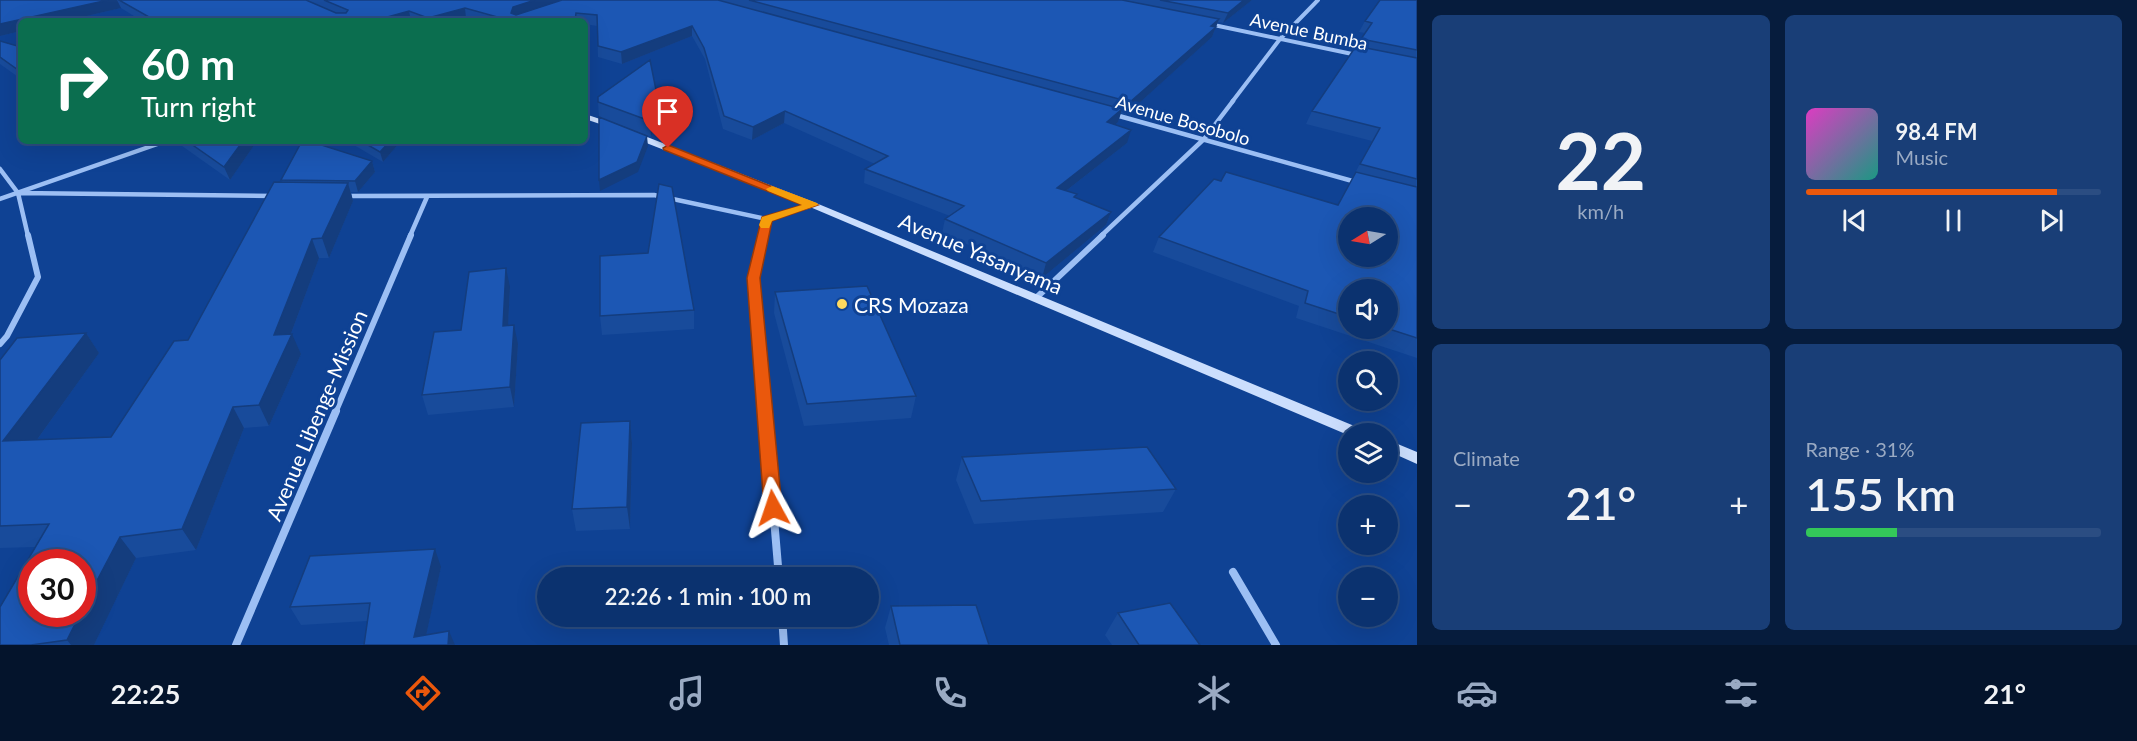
<!DOCTYPE html>
<meta charset="utf-8">
<style>
body{margin:0;font-family:Lato,sans-serif;background:#193e77;color:#f1f3f6;height:100vh;display:flex;flex-direction:column;font-size:22px;white-space:nowrap}
*{box-sizing:border-box;margin:0}
p{font-size:20px;color:#9aaac3}
.icon{flex:none;width:33px;height:33px;fill:none;stroke:currentColor;stroke-width:2;stroke-linecap:round;stroke-linejoin:round}
.map{position:relative;flex:1;overflow:hidden}
.details{display:flex;flex-direction:column;gap:15px;padding:15px;background:#061c3d;width:720px}
.details>*{flex:none}
.guide{position:absolute;left:18px;top:18px;width:570px;height:126px;border-radius:9px;box-shadow:0 6px 24px #0002,0 0 0 2px #2b4d82;background:#0b6e4f;color:#fff;overflow:hidden}
.needle{width:39px;rotate:259deg}
.buttons{position:absolute;left:1338px;top:207px;display:grid;gap:12px}
.buttons a{display:grid;place-items:center;width:60px;height:60px;border-radius:50%;background:#0b326f;box-shadow:0 6px 24px #0002,0 0 0 2px #2b4d82;font-size:30px}
.speed{position:absolute;left:18px;top:549px;display:flex;gap:12px;font-size:30px;font-weight:700;text-align:center}
.speed>*{display:grid;place-content:center;width:78px;height:78px;border-radius:50%;background:#0b326f;box-shadow:0 6px 24px #0002,0 0 0 2px #2b4d82;line-height:1}
.speed .limit{border:9px solid #d22;background:#fff;color:#111}
.pin{position:absolute;display:grid;place-items:center;width:51px;height:51px;color:#fff;margin:-62px -26px;border-radius:50% 50% 50% 0;rotate:-45deg;box-shadow:0 0 6px #0007}
.pin .icon{rotate:45deg}
.me{position:absolute;width:66px;margin:-33px;rotate:355deg;stroke-linejoin:round;filter:drop-shadow(0 0 4px #0008)}
.turn{display:flex;align-items:center;gap:21px;height:126px;padding:0 24px;font-size:27px}
.turn .icon{width:78px;height:78px;stroke-width:2.5}
.turn b{display:block;font-size:42px;line-height:51px}
.big{font-size:45px;font-weight:600;line-height:1.1}
.details .tile{flex:1;display:flex;flex-direction:column;justify-content:center;gap:9px;min-width:0;padding:0 21px;border-radius:9px;background:#193e77}
.details .dial{align-items:center;gap:0}
.dial b{font-size:78px;line-height:1}
.song{display:flex;align-items:center;gap:18px}
.cover{width:72px;height:72px;border-radius:9px;background:linear-gradient(135deg,hsl(310 70% 55%),hsl(170 70% 35%))}
.played{height:6px;border-radius:3px;background:linear-gradient(90deg,#ea580c 85%,#2b4d82 85%)}
.keys{display:flex;justify-content:space-around;direction:ltr}
.heat{display:flex;justify-content:space-between;align-items:center;font-size:33px;direction:ltr}
.charge{height:9px;border-radius:4px;background:linear-gradient(90deg,#34c759 31%,#2b4d82 0)}
.details .tiles{flex:1;display:grid;gap:15px;grid-template-columns:repeat(2,1fr)}
.trip{position:absolute;left:537px;top:567px;width:342px;height:60px;border-radius:30px;background:#0b326f;box-shadow:0 6px 24px #0002,0 0 0 2px #2b4d82;font-weight:600;line-height:60px;text-align:center}
.dock{display:flex;height:96px;justify-content:space-around;align-items:center;background:#04142c;color:#9aaac3}
.dock .icon{width:42px;height:42px}
.dock .active{color:#ea580c}
.dock b{font-size:27px;color:#f1f3f6}
main{display:flex;flex:1;min-height:0}
.map>svg:first-child{display:block}
.lines{fill:none;stroke-linecap:round;stroke-linejoin:round}
.street-far3{stroke:#9cbff4;stroke-width:4}
.street-far2{stroke:#9cbff4;stroke-width:4.5}
.street-far1{stroke:#9cbff4;stroke-width:6}
.street{stroke:#9cbff4;stroke-width:8}
.secondary{fill:#cbdefd;fill-rule:evenodd}
.wall{fill:#184b9b;fill-rule:evenodd}
.shaded-wall{fill:#143d7e}
.building{fill:#1c57b4;stroke:#143d7e;stroke-width:1.5;fill-rule:evenodd}
.route{fill:#ea580c;stroke:#983908;stroke-width:1.5}
.slow{fill:#f59e0b}
.poi-dot{fill:#ffda5f;stroke:#0f4294;stroke-width:2}
.labels{text-anchor:middle;dominant-baseline:central;stroke-width:6;stroke-linejoin:round;paint-order:stroke}
.far-street-label{font-size:18px;fill:#fff;stroke:#0f4294}
.street-label{font-size:21px;fill:#fff;stroke:#0f4294}
.poi-label{font-size:21px;fill:#fff;stroke:#0f4294;text-anchor:start}
</style>
<main>
<div class="map">
<svg width="1417" height="645" viewBox="0 0 1417 645">
<rect width="100%" height="100%" fill="#0f4294"/>
<g class="lines">
<!-- street-far3 -->
<path class="street-far3" d="M 1209,24 L 1357,55
M 1232,102 L 1280,39 L 1318,0"/>
<!-- street-far2 -->
<path class="street-far2" d="M 1112,114 L 1356,182
M 0,169 L 18,193 L 28,236
M 18,193 L 274,196
M 344,196 L 654,195 L 766,219 L 813,205
M 0,199 L 166,141
M 410,236 L 427,197
M 762,236 L 766,219
M 1101,236 L 1204,139 L 1233,101"/>
<!-- street-far1 -->
<path class="street-far1" d="M 763,235 L 754,278 L 765,413
M 1036,298 L 1103,235
M 0,344 L 7,336 L 38,277 L 28,235
M 335,413 L 411,235"/>
<!-- street -->
<path class="street" d="M 765,411 L 779,578
M 1233,572 L 1276,645
M 782,616 L 784,645
M 236,645 L 336,411"/>
<!-- secondary -->
<path class="secondary" d="M 585,114 L 615,124 L 616,126 L 612,128 L 585,119 Z
M 631,133 L 637,133 L 816,203 L 1364,430 L 1366,434 L 1348,434 L 1348,435 L 810,207 L 631,137 Z
M 1388,440 L 1417,452 L 1417,464 L 1388,451 Z"/>
</g>
<!-- wall -->
<path class="wall" d="M 0,0 L 1252,0 L 1223,23 L 1218,22 L 1212,37 L 1126,115 L 1121,113 L 1118,122 L 1114,125 L 1127,143 L 1066,191 L 1076,198 L 1111,212 L 1106,225 L 1042,278 L 942,233 L 945,219 L 950,216 L 864,183 L 865,169 L 875,164 L 784,123 L 752,140 L 723,129 L 705,59 L 692,36 L 622,64 L 598,57 L 597,26 L 585,24 L 585,21 L 478,21 L 466,18 L 455,21 L 142,21 L 121,8 L 65,21 L 21,21 L 21,31 L 0,36 Z
M 1417,0 L 1417,358 L 1296,318 L 1299,306 L 1153,252 L 1159,237 L 1221,181 L 1338,205 L 1372,141 L 1306,124 L 1312,111 L 1357,46 L 1365,33 L 1359,32 L 1365,21 ZM 1348,290 L 1388,328 L 1348,328 Z
M 0,41 L 21,47 L 21,79 L 0,64 Z
M 658,100 L 659,115 L 651,137 L 599,117 L 598,102 Z
M 175,141 L 257,141 L 230,180 Z
M 347,141 L 401,141 L 383,162 Z
M 372,161 L 375,172 L 358,192 L 351,192 L 353,201 L 329,258 L 319,258 L 291,334 L 301,354 L 269,426 L 244,428 L 196,550 L 136,558 L 94,645 L 0,645 L 36,547 L 0,548 L 0,360 L 86,333 L 99,353 L 37,440 L 111,437 L 188,340 L 282,182 L 281,180 Z
M 510,287 L 508,325 L 518,344 L 514,407 L 428,415 L 422,395 L 461,330 Z
M 775,292 L 916,396 L 911,418 L 804,426 L 774,313 Z
M 694,310 L 694,329 L 602,335 L 600,316 Z
M 630,421 L 632,443 L 630,529 L 576,531 L 572,509 Z
M 962,457 L 1176,489 L 1163,512 L 974,524 L 956,480 Z
M 441,567 L 426,635 L 367,621 L 301,625 L 290,607 Z
M 891,606 L 989,645 L 889,645 L 885,628 Z
M 1118,613 L 1200,645 L 1112,645 L 1105,635 Z"/>
<!-- shaded-wall -->
<path class="shaded-wall" d="M 108,0 L 117,0 L 121,8 L 65,21 L 21,21 L 21,31 L 0,36 L 0,24 Z
M 535,0 L 567,0 L 515,17 L 511,13 L 513,7 Z
M 1244,0 L 1252,0 L 1223,23 L 1228,13 Z
M 465,8 L 466,18 L 455,21 L 428,21 L 428,18 Z
M 409,11 L 411,21 L 373,21 Z
M 1219,19 L 1212,37 L 1126,115 L 1130,102 L 1211,26 Z
M 692,26 L 692,36 L 622,64 L 621,52 Z
M 658,100 L 659,115 L 651,137 L 650,121 Z
M 1122,109 L 1118,122 L 1103,135 L 1107,122 Z
M 785,111 L 784,123 L 752,140 L 753,127 Z
M 1131,130 L 1127,143 L 1053,201 L 1057,188 Z
M 647,136 L 648,146 L 638,172 L 600,191 L 599,180 Z
M 111,141 L 128,141 L 113,146 Z
M 243,141 L 257,141 L 230,180 L 224,167 Z
M 390,141 L 401,141 L 383,162 L 380,152 Z
M 372,161 L 375,172 L 358,192 L 355,181 Z
M 348,183 L 353,201 L 329,258 L 322,238 Z
M 1111,212 L 1106,225 L 1042,278 L 1046,263 Z
M 312,239 L 319,258 L 286,347 L 292,334 L 301,354 L 269,426 L 259,405 L 274,335 Z
M 506,268 L 510,287 L 507,345 L 503,326 Z
M 514,325 L 518,344 L 514,407 L 510,387 Z
M 86,333 L 99,353 L 21,462 L 3,441 Z
M 233,407 L 244,428 L 196,550 L 182,529 Z
M 630,421 L 632,443 L 630,529 L 627,507 Z
M 120,537 L 136,558 L 94,645 L 71,645 L 67,640 L 80,614 L 82,614 L 82,609 Z
M 435,549 L 441,567 L 424,645 L 414,637 Z
M 449,631 L 455,645 L 448,645 Z"/>
<!-- building -->
<path class="building" d="M 0,0 L 108,0 L 0,24 Z
M 119,0 L 306,0 L 336,13 L 346,13 L 348,10 L 324,0 L 535,0 L 513,7 L 511,13 L 516,15 L 562,0 L 718,0 L 1122,109 L 1107,122 L 1131,130 L 1057,188 L 1077,194 L 1074,197 L 1111,212 L 1046,263 L 945,219 L 964,206 L 865,169 L 888,156 L 785,111 L 753,127 L 724,116 L 704,48 L 692,26 L 621,52 L 598,46 L 597,15 L 576,13 L 575,21 L 512,21 L 465,8 L 428,18 L 409,11 L 373,21 L 156,21 Z
M 749,0 L 1122,0 L 1219,19 L 1211,26 L 1216,27 L 1130,102 Z
M 1160,0 L 1244,0 L 1228,13 Z
M 1380,0 L 1417,0 L 1417,50 L 1361,39 L 1372,23 L 1365,21 Z
M 0,41 L 21,47 L 21,72 L 0,57 Z
M 1356,46 L 1417,58 L 1417,179 L 1360,164 L 1380,128 L 1312,111 Z
M 650,60 L 658,100 L 650,121 L 598,102 L 598,97 Z
M 599,117 L 647,136 L 637,162 L 599,180 Z
M 187,141 L 243,141 L 224,167 Z
M 302,141 L 309,141 L 372,161 L 355,181 L 281,180 Z
M 361,141 L 390,141 L 380,152 Z
M 1226,172 L 1338,205 L 1356,172 L 1417,187 L 1417,338 L 1386,328 L 1388,328 L 1388,290 L 1348,290 L 1348,317 L 1305,303 L 1308,291 L 1159,237 L 1214,179 L 1221,181 ZM 1348,218 L 1388,218 L 1388,256 L 1348,256 Z
M 274,182 L 348,183 L 322,238 L 312,239 L 274,335 L 292,334 L 259,405 L 233,407 L 182,529 L 120,537 L 82,609 L 82,562 L 32,562 L 32,614 L 80,614 L 67,640 L 31,645 L 0,645 L 0,607 L 49,524 L 0,526 L 0,360 L 17,338 L 86,333 L 3,441 L 111,437 L 174,341 L 188,340 Z
M 659,184 L 672,187 L 694,310 L 600,316 L 600,256 L 648,253 Z
M 506,268 L 503,326 L 514,325 L 510,387 L 422,395 L 434,332 L 461,330 L 469,272 Z
M 867,286 L 916,396 L 807,404 L 775,292 Z
M 630,421 L 627,507 L 572,509 L 581,423 Z
M 1147,447 L 1176,489 L 981,501 L 962,457 Z
M 435,549 L 414,637 L 449,631 L 448,645 L 364,645 L 370,603 L 290,607 L 310,556 Z
M 1170,603 L 1200,645 L 1139,645 L 1118,613 Z
M 976,605 L 989,645 L 900,645 L 891,606 Z"/>
<!-- route -->
<path class="route" d="M 668,145 L 818,205 L 772,221 L 760,278 L 782,508 L 779,514 L 773,516 L 767,514 L 764,508 L 747,278 L 762,217 L 802,205 L 664,150 L 663,148 Z"/>
<!-- slow -->
<path class="slow" d="M 772,186 L 817,203 L 818,205 L 772,221 L 769,228 L 761,228 L 759,225 L 762,217 L 802,205 L 768,191 L 766,189 Z"/>
<!-- markers -->
<circle class="poi-dot" cx="842" cy="304" r="6"/>
<g class="labels">
<!-- far-street labels -->
<g class="far-street-label">
<text transform="translate(1309 31) rotate(12)">Avenue Bumba</text>
<text transform="translate(1183 120) rotate(16)">Avenue Bosobolo</text>
</g>
<!-- street labels -->
<g class="street-label">
<text transform="translate(981 253) rotate(23)">Avenue Yasanyama</text>
<text transform="translate(316 415) rotate(-67)">Avenue Libenge-Mission</text>
</g>
<!-- poi labels -->
<g class="poi-label">
<text x="854" y="304">CRS Mozaza</text>
</g>
</g>
</svg>
<div class="buttons">
<a><svg class="needle" viewBox="-14 -14 28 28"><path d="M0-13l5 13h-10z" fill="#e53935"/><path d="M0 13l5-13h-10z" fill="#9aaac3"/></svg></a>
<a><svg class="icon" aria-label="sound" viewBox="0 0 24 24"><path d="M4 9h4l5-4v14l-5-4H4zM17 9q2 3 0 6"/></svg></a>
<a><svg class="icon" aria-label="search" viewBox="0 0 24 24"><circle cx="10" cy="10" r="6"/><path d="M15 15l6 6"/></svg></a>
<a><svg class="icon" aria-label="layers" viewBox="0 0 24 24"><path d="M12 4l9 5-9 5-9-5zM3 14l9 5 9-5"/></svg></a>
<a>+</a>
<a>−</a>
</div>
<div class="speed"><div class="limit">30</div></div>
<div class="pin" style="left:668px;top:148px;background:#d93025"><svg class="icon" aria-label="arrive" viewBox="0 0 24 24"><path d="M6 21V4h12l-3 4 3 4H6"/></svg></div>
<svg class="me" style="left:773px;top:508px" viewBox="-20 -20 40 40"><path d="M0-17L14 15 0 8-14 15z" fill="#ea580c" stroke="#fff" stroke-width="4"/></svg>
<div class="trip">22:26 · 1 min · 100 m</div>
<div class="guide">
<div class="turn"><svg class="icon" aria-label="right" viewBox="0 0 24 24"><path d="M7 20v-9h11M14 6l5 5-5 5"/></svg><div><b>60 m</b>Turn right</div></div>
</div>
</div>
<section class="details">
<div class="tiles">
<div class="tile dial"><b>22</b><p>km/h</p></div>
<div class="tile">
<div class="song"><i class="cover"></i><div><b>98.4 FM</b><p>Music</p></div></div>
<div class="played"></div>
<div class="keys"><svg class="icon" aria-label="previous" viewBox="0 0 24 24"><path d="M18 5L8 12l10 7zM5 5v14"/></svg><svg class="icon" aria-label="pause" viewBox="0 0 24 24"><path d="M8 5v14M16 5v14"/></svg><svg class="icon" aria-label="next" viewBox="0 0 24 24"><path d="M6 5l10 7-10 7zM19 5v14"/></svg></div>
</div>
<div class="tile"><p>Climate</p>
<div class="heat"><a>−</a><b class="big">21°</b><a>+</a></div>
</div>
<div class="tile"><p>Range · 31%</p><b class="big">155 km</b><div class="charge"></div></div>
</div>
</section>
</main>
<nav class="dock">
<b>22:25</b>
<svg class="icon active" aria-label="directions" viewBox="0 0 24 24"><path d="M12 3l9 9-9 9-9-9zM9 14v-3h6M13 9l2 2-2 2"/></svg>
<svg class="icon" aria-label="music" viewBox="0 0 24 24"><path d="M9 18V5l10-2v13"/><circle cx="6" cy="18" r="3"/><circle cx="16" cy="16" r="3"/></svg>
<svg class="icon" aria-label="phone" viewBox="0 0 24 24"><path d="M5 4h4l2 5-3 2q2 4 5 5l2-3 5 2v4C11 20 4 13 5 4z"/></svg>
<svg class="icon" aria-label="climate" viewBox="0 0 24 24"><path d="M12 3v18M4 7l16 10M4 17L20 7"/></svg>
<svg class="icon" aria-label="car" viewBox="0 0 24 24"><path d="M5 17H2v-5l4-1 3-4h7l3 4 3 1v5h-3M9 17h6M6 11h13"/><circle cx="7" cy="17" r="2"/><circle cx="17" cy="17" r="2"/></svg>
<svg class="icon" aria-label="filters" viewBox="0 0 24 24"><path d="M4 7h16M4 17h16"/><circle cx="9" cy="7" r="2"/><circle cx="15" cy="17" r="2"/></svg>
<b>21°</b>
</nav>
